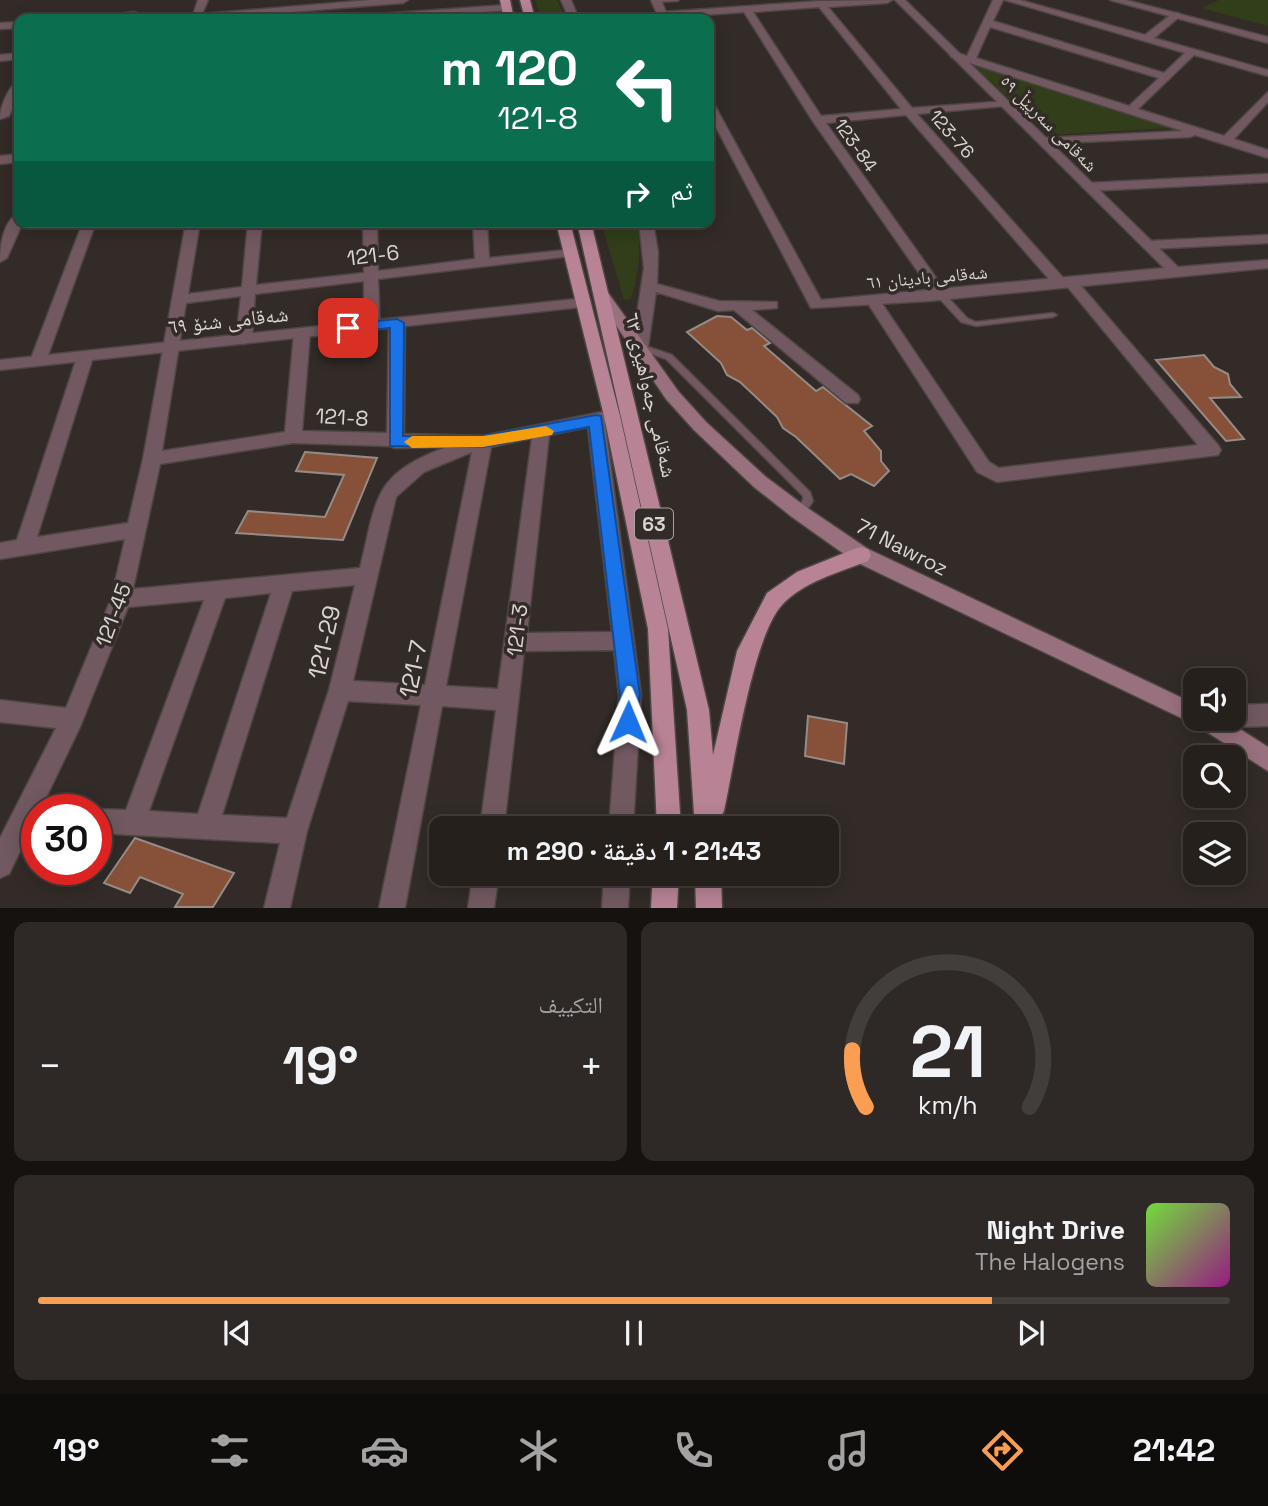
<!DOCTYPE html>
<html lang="ar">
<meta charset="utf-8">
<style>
body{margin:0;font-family:"Space Grotesk","Noto Naskh Arabic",sans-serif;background:#2e2826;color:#f1f3f6;direction:rtl;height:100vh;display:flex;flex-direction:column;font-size:26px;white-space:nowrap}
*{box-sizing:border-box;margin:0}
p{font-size:23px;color:#a4a3a4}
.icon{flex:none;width:38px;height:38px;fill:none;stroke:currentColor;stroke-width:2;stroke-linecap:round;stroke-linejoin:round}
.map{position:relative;height:908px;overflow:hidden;direction:ltr}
.panel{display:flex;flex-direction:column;gap:14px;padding:14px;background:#151210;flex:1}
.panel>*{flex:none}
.banner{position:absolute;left:14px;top:14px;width:700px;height:214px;border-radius:14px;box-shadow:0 4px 18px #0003,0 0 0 2px #423e3b;direction:rtl;background:#0b6e4f;color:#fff;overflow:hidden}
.controls{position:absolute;left:1183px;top:668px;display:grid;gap:14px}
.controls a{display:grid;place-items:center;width:63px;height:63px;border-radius:14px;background:#26201d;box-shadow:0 4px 18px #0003,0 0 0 2px #423e3b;font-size:35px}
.speed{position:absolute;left:21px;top:794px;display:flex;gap:14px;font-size:35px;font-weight:700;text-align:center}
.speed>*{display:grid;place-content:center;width:91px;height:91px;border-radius:50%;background:#26201d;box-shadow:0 4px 18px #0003,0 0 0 2px #423e3b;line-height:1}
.speed .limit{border:10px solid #d22;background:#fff;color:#111}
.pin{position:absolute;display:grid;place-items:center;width:60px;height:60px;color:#fff;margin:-30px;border-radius:14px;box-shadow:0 4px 10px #0006}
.me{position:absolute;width:77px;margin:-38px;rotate:1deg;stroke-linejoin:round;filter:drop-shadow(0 0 5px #0008)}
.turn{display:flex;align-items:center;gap:24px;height:147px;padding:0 21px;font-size:32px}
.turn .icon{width:91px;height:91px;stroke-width:2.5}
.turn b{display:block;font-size:49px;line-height:60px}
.then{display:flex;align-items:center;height:66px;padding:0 21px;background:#0003;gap:14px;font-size:26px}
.big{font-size:52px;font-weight:600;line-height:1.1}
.panel .card{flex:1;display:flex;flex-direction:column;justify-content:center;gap:10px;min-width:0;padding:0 24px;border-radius:14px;background:#2e2826}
.panel .dial{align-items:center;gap:0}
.dial svg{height:182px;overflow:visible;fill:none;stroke:#423e3b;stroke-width:7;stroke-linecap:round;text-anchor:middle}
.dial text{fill:#f1f3f6;stroke:none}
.song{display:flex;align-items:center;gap:21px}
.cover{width:84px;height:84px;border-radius:10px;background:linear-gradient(135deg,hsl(100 70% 55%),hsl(310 70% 35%))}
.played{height:7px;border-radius:4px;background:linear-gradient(90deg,#fb9e51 80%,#423e3b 80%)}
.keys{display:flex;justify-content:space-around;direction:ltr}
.heat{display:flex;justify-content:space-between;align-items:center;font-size:38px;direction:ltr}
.panel .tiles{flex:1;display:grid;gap:14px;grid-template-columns:1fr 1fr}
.card:last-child{grid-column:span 2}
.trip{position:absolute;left:429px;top:816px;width:410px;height:70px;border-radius:14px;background:#26201d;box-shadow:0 4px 18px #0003,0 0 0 2px #423e3b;font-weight:600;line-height:70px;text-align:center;direction:rtl}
.tab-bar{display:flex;height:112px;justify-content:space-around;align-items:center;background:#0f0d0c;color:#a4a3a4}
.tab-bar .icon{width:49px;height:49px}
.tab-bar .active{color:#fb9e51}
.tab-bar b{font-size:32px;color:#f1f3f6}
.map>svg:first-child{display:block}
.green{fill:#313e19}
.building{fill:#865138;stroke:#958b87;stroke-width:2}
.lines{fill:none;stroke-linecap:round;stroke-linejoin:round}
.service-casing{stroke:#4d4643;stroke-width:3}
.minor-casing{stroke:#4d4643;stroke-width:3}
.tertiary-casing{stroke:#4d4643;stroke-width:3}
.secondary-casing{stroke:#4d4643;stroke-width:3}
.primary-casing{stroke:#4d4643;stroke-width:3}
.service{fill:#725961;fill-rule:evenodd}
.minor{fill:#725961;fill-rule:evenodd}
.tertiary{fill:#725961;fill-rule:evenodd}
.secondary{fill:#99717e;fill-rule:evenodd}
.primary{fill:#b78395;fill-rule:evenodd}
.route{fill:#1a73e8;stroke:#114b97;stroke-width:2}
.slow{fill:#f59e0b}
.labels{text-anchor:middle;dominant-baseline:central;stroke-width:7;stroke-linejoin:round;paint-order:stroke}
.far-street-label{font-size:18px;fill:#dad5d3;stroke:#322b27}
.shield{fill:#322b27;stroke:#a8a29f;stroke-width:2}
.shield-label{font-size:19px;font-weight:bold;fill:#dad5d3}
.street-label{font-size:21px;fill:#dad5d3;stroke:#322b27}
.near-street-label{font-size:24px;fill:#dad5d3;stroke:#322b27}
</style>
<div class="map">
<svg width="1268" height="908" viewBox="0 0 1268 908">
<rect width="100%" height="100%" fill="#322b27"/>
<!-- green -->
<path class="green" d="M 535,0 L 557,0 L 566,19 L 541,19 Z
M 1219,0 L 1268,0 L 1268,26 L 1201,8 Z
M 970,62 L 1172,128 L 1048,135 Z
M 601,222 L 636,222 C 643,246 638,276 631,299 L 624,300 Z"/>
<!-- building -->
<path class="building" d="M 717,316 L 731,317 L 747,330 L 752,328 L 770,343 L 764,346 L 816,391 L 823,387 L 872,426 L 864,431 L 881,451 L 881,461 L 889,471 L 874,486 L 851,474 L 840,479 L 796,437 L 783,428 L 777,417 L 740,382 L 727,375 L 721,363 L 687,332 Z
M 1204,355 L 1214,367 L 1228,374 L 1230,384 L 1241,397 L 1210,398 L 1244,439 L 1226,441 L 1156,360 Z
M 305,452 L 377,458 L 343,540 L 236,533 L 248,511 L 325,517 L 344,475 L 296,471 Z
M 808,716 L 847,723 L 844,764 L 805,756 Z
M 135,838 L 234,873 L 213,907 L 175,907 L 183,894 L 140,877 L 130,893 L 104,883 Z"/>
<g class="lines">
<defs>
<path id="service" d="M 654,0 L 679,0 L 677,1 L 656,2 Z
M 939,294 L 945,294 L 967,318 L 976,322 L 1053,313 L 1057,315 L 1053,317 L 976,326 L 961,322 L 939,298 Z
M 640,344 L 672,355 L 810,492 L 813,501 C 809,507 804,517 796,515 L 794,512 L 803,500 L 803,496 L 666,359 L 637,349 L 636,347 Z"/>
<path id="minor" d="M 198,0 L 208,0 L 202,14 L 371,0 L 408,0 L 403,3 L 206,19 L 171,19 L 193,15 Z
M 561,0 L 571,0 L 579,19 L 569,19 Z
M 892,0 L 887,3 L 828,7 L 912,108 L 1008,101 L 1008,105 L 1004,106 L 917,114 L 1066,281 L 1076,280 L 1218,445 L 1221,450 L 1218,455 L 997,482 L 977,472 L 867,302 L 869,299 L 879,299 L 989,462 L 999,468 L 1198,445 L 1066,285 L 1055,286 L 906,115 L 826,123 L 949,296 L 942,300 L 937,299 L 812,120 L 744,12 L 662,18 L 657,15 L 662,12 L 821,1 ZM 819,7 L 901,109 L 821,116 L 753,12 Z
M 993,0 L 1003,0 L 993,21 L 1164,73 L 1185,53 L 1005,0 L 1020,0 L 1145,35 L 1173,13 L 1179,13 L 1179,17 L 1154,38 L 1268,70 L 1268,76 L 1194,55 L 1138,109 L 1224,136 L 1268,92 L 1268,102 L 1234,139 L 1268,150 L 1268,158 L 1195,135 L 1190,137 L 1039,144 L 1039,140 L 1043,138 L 1183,131 L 951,57 L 950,55 L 955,52 L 967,56 ZM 990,27 L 1159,78 L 1129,106 L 976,58 Z
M 507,5 L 510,6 L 510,10 L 386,19 L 345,19 L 350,16 Z
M 134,12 L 137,13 L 137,17 L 82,19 Z
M 19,22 L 19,28 L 0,29 L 0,23 Z
M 19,53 L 19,59 L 0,61 L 0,55 Z
M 19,80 L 19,94 L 9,116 L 0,119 C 0,106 9,86 19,80 Z
M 1268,174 L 1268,182 L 1088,191 L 1082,187 L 1088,183 Z
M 19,213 L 19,222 L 23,222 L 7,258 L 0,262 C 0,247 3,220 19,213 Z
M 83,222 L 96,222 L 46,361 L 44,365 L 32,365 L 30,361 Z
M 186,222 L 200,222 L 188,294 L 242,287 L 248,222 L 262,222 L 256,285 L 364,273 L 363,222 L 377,222 L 378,271 L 475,259 L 473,222 L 487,222 L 489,258 L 576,249 L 576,255 L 571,256 L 378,279 L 380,326 L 372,331 L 364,326 L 364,281 L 255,294 L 252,339 L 244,344 L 236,339 L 241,296 L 186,303 L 162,451 L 285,432 L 294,333 L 302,328 L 310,333 L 302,431 L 387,433 L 389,323 L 397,318 L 405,323 L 404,434 L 483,436 L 612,410 L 618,412 L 620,416 L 618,420 L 605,423 L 641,695 L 633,828 L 609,828 L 619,695 L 614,650 L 524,651 L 504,828 L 480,828 L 496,710 L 442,706 L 405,908 L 379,908 L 421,705 L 348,701 L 307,831 L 290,908 L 264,908 L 280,843 L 96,833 L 96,810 L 93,810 L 96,809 L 126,810 L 204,600 L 128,607 L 80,727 L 40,810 L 37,810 L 37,816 L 9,874 L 0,878 L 0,838 L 56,728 L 0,722 L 0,700 L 66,708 L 111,599 L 125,539 L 0,559 L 0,543 L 17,540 L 77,357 L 85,352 L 93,357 L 37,537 L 128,523 L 143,459 ZM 588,427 L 612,632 L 527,633 L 549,435 ZM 532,438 L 498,689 L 446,686 L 491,447 ZM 293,443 L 389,446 L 395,448 L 447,447 C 372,474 377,499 360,568 L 133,589 L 160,464 ZM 472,452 L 425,685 L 353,681 L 396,497 L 424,472 ZM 355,585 L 329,690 L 287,818 L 222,815 L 292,591 ZM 271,593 L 198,814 L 149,811 L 225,598 Z
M 639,222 L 653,222 L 658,252 L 657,284 L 719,301 L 777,302 L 777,308 L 752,310 L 858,395 L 860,399 L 858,403 L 846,403 L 734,310 L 718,311 L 656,292 L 648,347 L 645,351 L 635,351 L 632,347 L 644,268 Z
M 1268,235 L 1268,243 L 1149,249 L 1142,245 L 1149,241 Z
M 473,873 L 499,873 L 494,908 L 468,908 Z
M 604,873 L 630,873 L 628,908 L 602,908 Z"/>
<path id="tertiary" d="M 651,0 L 661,0 L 669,19 L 659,19 Z
M 895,0 L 905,0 L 1178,267 L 1268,260 L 1268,268 L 929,301 L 811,308 L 709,114 L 709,101 L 714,104 L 821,300 L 1164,268 Z
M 1110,0 L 1126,0 L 1268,37 L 1268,43 Z
M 19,154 L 19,162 L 0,164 L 0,156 Z
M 585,298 L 590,300 L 590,306 L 0,370 L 0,360 Z
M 1268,704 L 1268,726 L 1234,727 L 1226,724 L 1224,719 L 1234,719 L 1234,705 Z"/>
<path id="secondary" d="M 599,286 L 604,287 L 678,391 L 706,422 L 766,477 L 806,507 L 868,549 L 1195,704 L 1195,719 L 1224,719 L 1268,747 L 1268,771 L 1196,725 L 854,561 L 792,517 L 754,487 L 694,430 L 666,399 L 592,290 Z"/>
<path id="primary" d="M 500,0 L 510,0 L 514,19 L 504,19 Z
M 520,0 L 530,0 L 535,19 L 525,19 Z
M 556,222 L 570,222 L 620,416 L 668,629 L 681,828 L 657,828 L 648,629 L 604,416 Z
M 577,222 L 591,222 L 709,710 L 713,755 L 737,651 L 767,593 L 797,572 L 854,549 L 861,547 L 868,549 L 871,555 L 868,561 C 840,572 803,582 782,605 C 753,636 734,765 724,811 L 719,820 L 719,828 L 695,828 L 687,710 Z
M 653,873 L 679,873 L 677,908 L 651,908 Z
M 695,873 L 721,873 L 722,908 L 696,908 Z"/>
</defs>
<!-- service casing -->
<use href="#service" class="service-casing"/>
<!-- minor casing -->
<use href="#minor" class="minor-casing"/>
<!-- tertiary casing -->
<use href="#tertiary" class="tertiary-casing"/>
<!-- secondary casing -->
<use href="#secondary" class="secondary-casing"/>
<!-- primary casing -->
<use href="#primary" class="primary-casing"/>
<!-- service -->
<use href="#service" class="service"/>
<!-- minor -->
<use href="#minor" class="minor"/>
<!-- tertiary -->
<use href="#tertiary" class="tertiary"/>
<!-- secondary -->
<use href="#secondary" class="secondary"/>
<!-- primary -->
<use href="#primary" class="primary"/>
</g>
<!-- route -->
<path class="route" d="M 397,319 L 404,323 L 403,436 L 483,436 L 596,415 L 601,416 L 640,695 L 635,729 L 628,732 L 621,729 L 618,722 L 620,695 L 589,427 L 483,447 L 390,446 L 390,328 L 348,333 L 342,328 L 348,324 Z"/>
<!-- slow -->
<path class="slow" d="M 546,426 L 554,431 L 552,435 L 483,447 L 412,448 L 404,442 L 412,436 L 483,436 Z"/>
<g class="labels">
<!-- far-street labels -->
<g class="far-street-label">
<text transform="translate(1049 123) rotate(45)">شەقامی سەرپێڵ ٥٩</text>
<text transform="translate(952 134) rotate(49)">123-76</text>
<text transform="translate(856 145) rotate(55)">123-84</text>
<text transform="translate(927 277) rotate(-5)">شەقامی بادینان ٦١</text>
</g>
<!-- shield labels -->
<rect class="shield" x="635" y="508.5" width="38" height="31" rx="5"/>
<g class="shield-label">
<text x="654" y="524">63</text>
</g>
<!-- street labels -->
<g class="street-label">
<text transform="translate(373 255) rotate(-7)">121-6</text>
<text transform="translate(228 320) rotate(-6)">شەقامی شنۆ ٦٩</text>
<text transform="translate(651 395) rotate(77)">شەقامی جەواهیری ٦٣</text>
<text transform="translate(342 417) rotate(3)">121-8</text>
<text transform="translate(902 547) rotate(27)">71 Nawroz</text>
<text transform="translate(113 615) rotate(-70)">121-45</text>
<text transform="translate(517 630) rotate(-83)">121-3</text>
</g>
<!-- near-street labels -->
<g class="near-street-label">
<text transform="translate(324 642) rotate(-77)">121-29</text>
<text transform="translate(413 669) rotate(-78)">121-7</text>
</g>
</g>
</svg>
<div class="controls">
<a><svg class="icon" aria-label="sound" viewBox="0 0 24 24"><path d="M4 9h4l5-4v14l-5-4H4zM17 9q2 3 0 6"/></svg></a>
<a><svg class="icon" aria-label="search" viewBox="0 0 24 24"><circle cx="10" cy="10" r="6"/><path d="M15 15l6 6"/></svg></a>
<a><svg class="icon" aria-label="layers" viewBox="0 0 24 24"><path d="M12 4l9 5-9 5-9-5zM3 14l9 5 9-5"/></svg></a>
</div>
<div class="speed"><div class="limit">30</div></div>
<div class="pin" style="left:348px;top:328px;background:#d93025"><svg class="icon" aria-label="arrive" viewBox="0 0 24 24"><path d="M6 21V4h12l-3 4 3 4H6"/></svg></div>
<svg class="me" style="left:628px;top:722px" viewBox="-20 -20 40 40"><path d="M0-17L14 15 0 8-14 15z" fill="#1a73e8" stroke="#fff" stroke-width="4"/></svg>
<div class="trip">21:43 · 1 دقيقة · 290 m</div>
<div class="banner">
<div class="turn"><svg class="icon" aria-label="left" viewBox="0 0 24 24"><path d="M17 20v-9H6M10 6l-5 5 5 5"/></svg><div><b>120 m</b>121-8</div></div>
<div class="then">ثم<svg class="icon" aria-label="right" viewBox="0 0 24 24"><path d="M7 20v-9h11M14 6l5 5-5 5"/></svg></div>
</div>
</div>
<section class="panel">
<div class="tiles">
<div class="card dial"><svg viewBox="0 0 100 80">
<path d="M14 69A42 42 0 1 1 86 69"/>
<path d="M14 69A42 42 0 0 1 8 44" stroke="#fb9e51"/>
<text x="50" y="56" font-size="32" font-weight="700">21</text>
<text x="50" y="72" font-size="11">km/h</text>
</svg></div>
<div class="card"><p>التكييف</p>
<div class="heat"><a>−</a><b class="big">19°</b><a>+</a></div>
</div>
<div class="card">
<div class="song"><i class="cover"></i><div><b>Night Drive</b><p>The Halogens</p></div></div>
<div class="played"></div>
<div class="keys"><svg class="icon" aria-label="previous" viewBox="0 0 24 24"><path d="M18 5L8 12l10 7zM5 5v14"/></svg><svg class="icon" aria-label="pause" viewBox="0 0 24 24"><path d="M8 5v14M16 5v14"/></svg><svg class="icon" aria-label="next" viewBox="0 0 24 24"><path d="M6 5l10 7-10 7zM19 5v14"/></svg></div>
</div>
</div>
</section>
<nav class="tab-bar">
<b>21:42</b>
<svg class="icon active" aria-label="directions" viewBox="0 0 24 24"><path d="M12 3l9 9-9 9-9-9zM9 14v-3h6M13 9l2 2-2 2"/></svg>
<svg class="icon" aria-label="music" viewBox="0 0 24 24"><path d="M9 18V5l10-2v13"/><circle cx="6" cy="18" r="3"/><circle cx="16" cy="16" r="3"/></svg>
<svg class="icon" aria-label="phone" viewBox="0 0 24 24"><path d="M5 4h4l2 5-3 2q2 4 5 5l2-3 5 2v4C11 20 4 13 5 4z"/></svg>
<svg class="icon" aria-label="climate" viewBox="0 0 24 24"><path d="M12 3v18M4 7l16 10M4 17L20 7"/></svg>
<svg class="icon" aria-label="car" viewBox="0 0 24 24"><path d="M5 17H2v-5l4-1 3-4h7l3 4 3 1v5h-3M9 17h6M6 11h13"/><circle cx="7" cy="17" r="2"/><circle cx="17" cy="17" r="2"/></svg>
<svg class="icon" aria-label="filters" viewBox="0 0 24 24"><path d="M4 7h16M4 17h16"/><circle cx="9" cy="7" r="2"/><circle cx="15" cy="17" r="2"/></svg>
<b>19°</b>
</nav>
